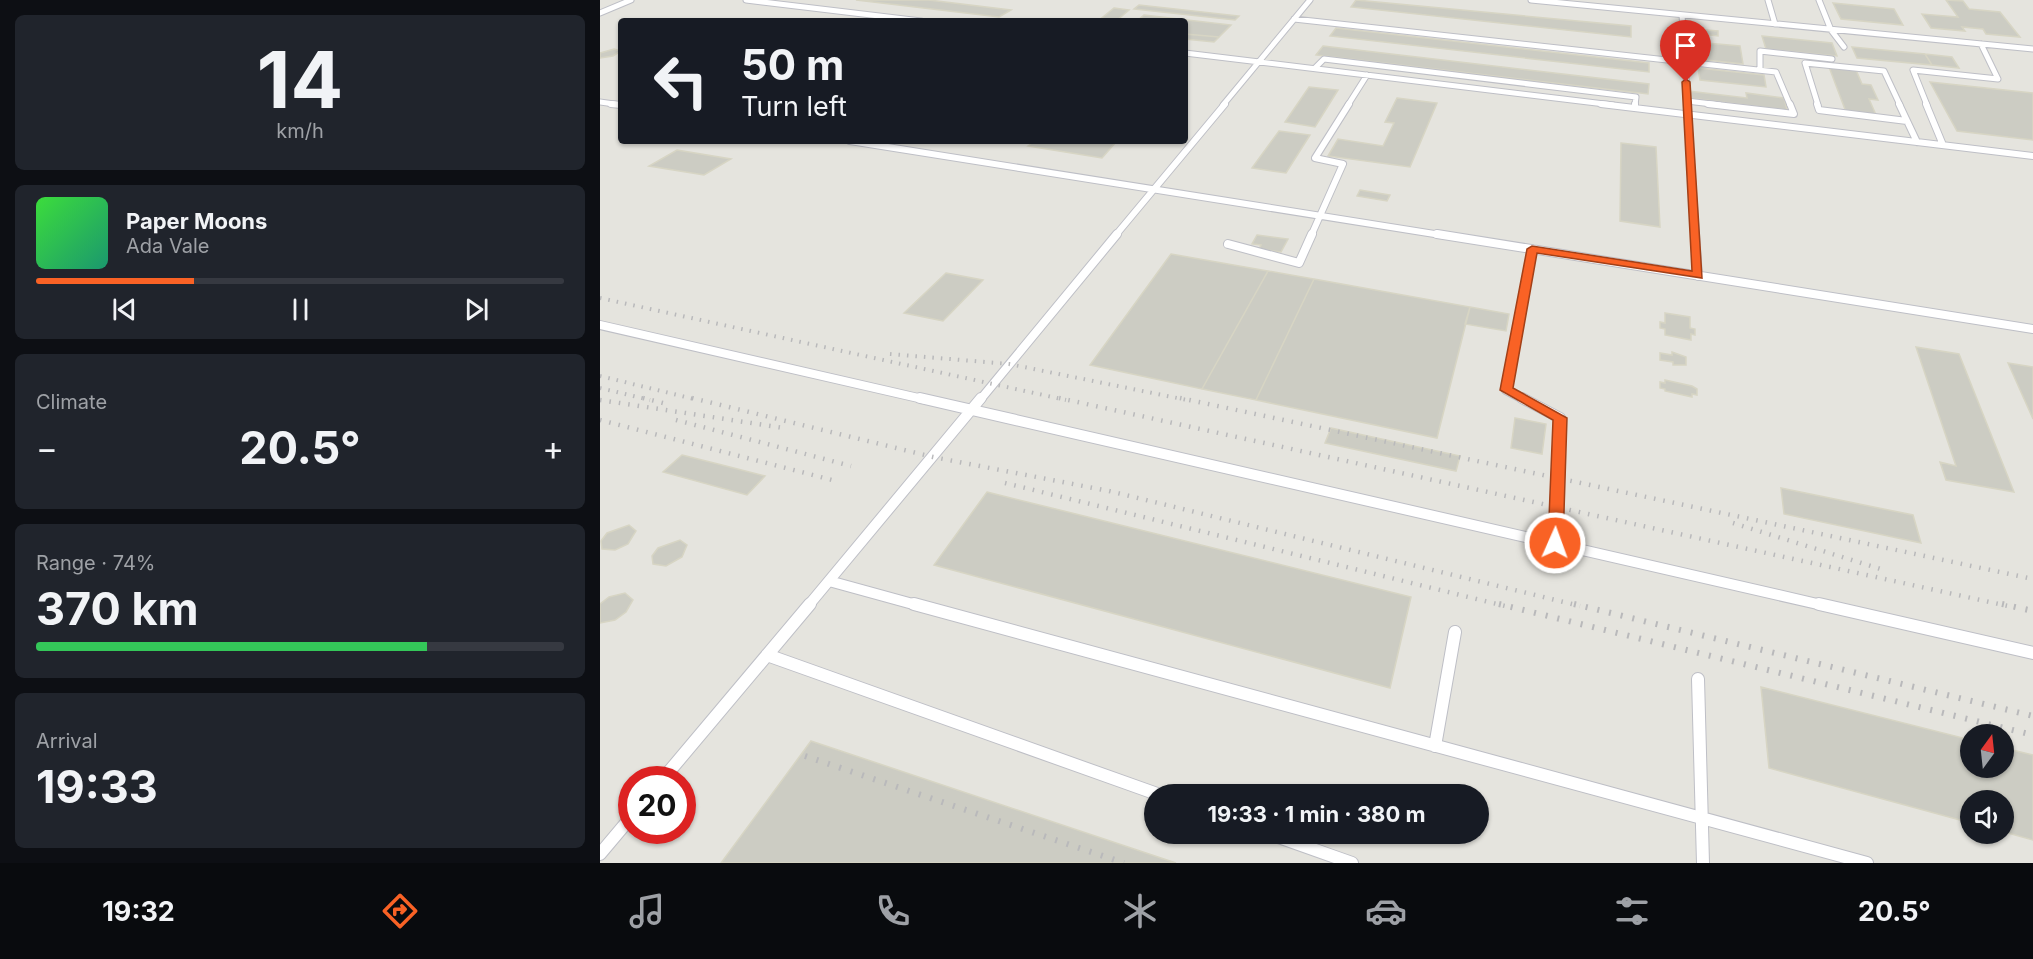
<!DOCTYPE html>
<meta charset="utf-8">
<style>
body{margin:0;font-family:Inter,sans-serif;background:#20242c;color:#f1f3f6;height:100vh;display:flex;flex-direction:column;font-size:22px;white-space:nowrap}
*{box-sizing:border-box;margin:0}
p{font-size:20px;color:#9ea1a6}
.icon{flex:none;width:33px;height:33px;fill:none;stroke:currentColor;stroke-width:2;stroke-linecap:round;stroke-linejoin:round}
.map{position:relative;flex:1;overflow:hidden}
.panel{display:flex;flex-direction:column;gap:15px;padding:15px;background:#0d0f14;width:600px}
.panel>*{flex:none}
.banner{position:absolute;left:18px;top:18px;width:570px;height:126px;border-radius:6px;box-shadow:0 2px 4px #0004;background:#171b24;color:#f1f3f6;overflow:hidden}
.needle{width:39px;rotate:15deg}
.buttons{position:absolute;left:1360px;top:724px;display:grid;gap:12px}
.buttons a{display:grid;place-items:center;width:54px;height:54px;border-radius:50%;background:#171b24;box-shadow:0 2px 4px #0004;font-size:30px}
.speed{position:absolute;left:18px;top:766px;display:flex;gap:12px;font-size:30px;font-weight:700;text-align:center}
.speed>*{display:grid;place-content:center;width:78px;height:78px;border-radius:50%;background:#171b24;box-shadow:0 2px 4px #0004;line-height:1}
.speed .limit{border:9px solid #d22;background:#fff;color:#111}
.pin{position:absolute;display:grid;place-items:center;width:51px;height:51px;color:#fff;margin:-62px -26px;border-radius:50% 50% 50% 0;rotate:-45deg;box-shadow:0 0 6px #0007}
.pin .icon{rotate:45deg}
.me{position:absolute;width:66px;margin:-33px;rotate:2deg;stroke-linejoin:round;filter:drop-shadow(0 0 4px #0008)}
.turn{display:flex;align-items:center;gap:21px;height:126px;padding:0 24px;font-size:27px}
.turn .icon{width:78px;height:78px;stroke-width:2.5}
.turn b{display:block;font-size:42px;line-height:51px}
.big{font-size:45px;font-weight:700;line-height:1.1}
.panel .widget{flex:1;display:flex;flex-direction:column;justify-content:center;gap:9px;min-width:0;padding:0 21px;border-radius:9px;background:#20242c}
.panel .dial{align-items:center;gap:0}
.dial b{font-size:78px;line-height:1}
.song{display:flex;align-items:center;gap:18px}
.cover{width:72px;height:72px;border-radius:9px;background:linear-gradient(135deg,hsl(120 70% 55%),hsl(160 70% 35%))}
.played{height:6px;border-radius:3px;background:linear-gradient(90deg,#f96225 30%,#363941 30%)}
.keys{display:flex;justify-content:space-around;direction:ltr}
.heat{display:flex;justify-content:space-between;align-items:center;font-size:33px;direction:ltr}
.charge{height:9px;border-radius:4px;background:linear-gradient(90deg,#34c759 74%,#363941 0)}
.trip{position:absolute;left:544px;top:784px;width:345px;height:60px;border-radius:30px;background:#171b24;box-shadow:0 2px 4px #0004;font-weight:700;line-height:60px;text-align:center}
.tab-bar{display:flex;height:96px;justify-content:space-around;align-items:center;background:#090b0e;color:#9ea1a6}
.tab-bar .icon{width:42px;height:42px}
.tab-bar .selected{color:#f96225}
.tab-bar b{font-size:27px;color:#f1f3f6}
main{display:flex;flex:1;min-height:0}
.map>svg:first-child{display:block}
.industrial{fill:#e5e4de;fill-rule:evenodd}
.building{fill:#ccccc3;stroke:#d7d5c4;stroke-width:1.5}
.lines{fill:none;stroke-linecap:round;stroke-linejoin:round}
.service-far4-casing{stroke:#bebfc6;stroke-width:7}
.service-far3-casing{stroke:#bebfc6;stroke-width:8}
.service-far2-casing{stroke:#bebfc6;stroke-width:10}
.service-far1-casing{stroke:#bebfc6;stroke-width:12}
.service-casing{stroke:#bebfc6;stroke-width:14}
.service-far4{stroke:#fff;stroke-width:5}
.service-far3{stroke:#fff;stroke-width:6}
.service-far2{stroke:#fff;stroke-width:8}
.service-far1{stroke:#fff;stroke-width:10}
.service{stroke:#fff;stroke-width:12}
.rail-far2{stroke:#b9b9bb;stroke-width:4;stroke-dasharray:1.5 7;stroke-linecap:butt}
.rail-far1{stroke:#b9b9bb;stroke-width:4.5;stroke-dasharray:1.5 8;stroke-linecap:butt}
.rail{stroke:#b9b9bb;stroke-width:6;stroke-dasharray:2 10;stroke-linecap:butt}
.route{fill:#f96225;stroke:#a24018;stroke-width:1.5}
</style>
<main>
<section class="panel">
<div class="widget dial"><b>14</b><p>km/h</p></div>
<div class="widget">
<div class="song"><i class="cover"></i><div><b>Paper Moons</b><p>Ada Vale</p></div></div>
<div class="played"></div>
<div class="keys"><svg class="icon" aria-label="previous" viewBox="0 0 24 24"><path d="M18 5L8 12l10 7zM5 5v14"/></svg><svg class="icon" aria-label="pause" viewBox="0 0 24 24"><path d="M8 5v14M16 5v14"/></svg><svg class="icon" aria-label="next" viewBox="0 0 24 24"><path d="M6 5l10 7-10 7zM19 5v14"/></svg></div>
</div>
<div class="widget"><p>Climate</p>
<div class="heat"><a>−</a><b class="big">20.5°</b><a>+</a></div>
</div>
<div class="widget"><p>Range · 74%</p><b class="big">370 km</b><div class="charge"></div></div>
<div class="widget"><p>Arrival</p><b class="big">19:33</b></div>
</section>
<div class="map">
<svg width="1433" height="863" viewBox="0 0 1433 863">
<rect width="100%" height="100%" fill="#f1f1e6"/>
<!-- industrial -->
<path class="industrial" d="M 0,0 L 1433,0 L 1433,863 L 0,863 ZM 21,21 L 585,21 L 585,141 L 21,141 ZM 1371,735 L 1404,735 L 1404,768 L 1371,768 ZM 32,780 L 82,780 L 82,831 L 32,831 ZM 555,795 L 879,795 L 879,834 L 555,834 ZM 1371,801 L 1404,801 L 1404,834 L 1371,834 Z"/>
<!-- building -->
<path class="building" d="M 256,0 L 329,0 L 411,10 L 399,17 Z
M 756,0 L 1031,26 L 1031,37 L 751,7 Z
M 1346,0 L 1363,1 L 1369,9 L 1400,12 L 1420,37 L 1386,34 L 1383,29 L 1362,27 L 1365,31 L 1331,28 L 1322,14 L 1358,17 Z
M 1233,3 L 1294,9 L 1303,25 L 1241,19 Z
M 539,5 L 639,16 L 635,20 L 534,9 Z
M 514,8 L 529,10 L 516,21 L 498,21 Z
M 544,15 L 631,25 L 619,37 L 585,34 L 585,21 L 537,21 Z
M 736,28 L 1049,63 L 1049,72 L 730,36 Z
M 1094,29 L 1118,31 L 1118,36 L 1094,33 Z
M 585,34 L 619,37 L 614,42 L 585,39 Z
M 1162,36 L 1232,43 L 1237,56 L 1166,49 Z
M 1095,42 L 1140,46 L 1143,64 L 1097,59 Z
M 723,46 L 1049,84 L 1048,94 L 716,55 Z
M 1252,47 L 1325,54 L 1332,65 L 1257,58 Z
M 14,49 L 21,51 L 13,56 L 0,58 L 0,53 Z
M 1325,54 L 1352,57 L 1359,68 L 1332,65 Z
M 1229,67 L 1256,70 L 1262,84 L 1271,85 L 1278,100 L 1269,99 L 1276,115 L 1246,112 Z
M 1098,68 L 1164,75 L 1166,87 L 1100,80 Z
M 1330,82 L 1433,93 L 1433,140 L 1357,131 Z
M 709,87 L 738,90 L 715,127 L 685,122 Z
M 1088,91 L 1147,98 L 1146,93 L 1184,98 L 1187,110 L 1089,98 Z
M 797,98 L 837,103 L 810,167 L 728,156 L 738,139 L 783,146 L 794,123 L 785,122 Z
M 679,131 L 710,135 L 686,173 L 652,168 Z
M 427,141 L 517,141 L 502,158 L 428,146 L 433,142 Z
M 1021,143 L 1056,147 L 1060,227 L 1020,221 Z
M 77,150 L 131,159 L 104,175 L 49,166 Z
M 760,190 L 790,195 L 787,201 L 757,196 Z
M 657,235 L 688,239 L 681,252 L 659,249 L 661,245 L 652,244 Z
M 571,254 L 668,271 L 602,389 L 490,365 Z
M 668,271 L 714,279 L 656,400 L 602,389 Z
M 346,273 L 383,280 L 343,321 L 304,313 Z
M 714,279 L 870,307 L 837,438 L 656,400 Z
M 870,307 L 909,314 L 906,331 L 865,324 Z
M 1065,313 L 1090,317 L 1090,328 L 1095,329 L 1095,335 L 1091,334 L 1091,340 L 1065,335 L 1065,329 L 1060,328 L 1060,322 L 1065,323 Z
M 1316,347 L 1359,354 L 1414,492 L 1346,480 L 1340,462 L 1356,466 Z
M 1072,352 L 1086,357 L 1086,365 L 1073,365 L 1073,362 L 1060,360 L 1060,353 L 1072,355 Z
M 1408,363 L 1433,367 L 1433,419 Z
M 1065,380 L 1092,386 L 1097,389 L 1097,395 L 1092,394 L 1092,397 L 1065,391 L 1065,389 L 1060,388 L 1060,382 L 1065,383 Z
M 915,418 L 946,424 L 942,454 L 911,448 Z
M 731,428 L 860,456 L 856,471 L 725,443 Z
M 82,455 L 122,465 L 165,476 L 147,495 L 63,472 Z
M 1181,488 L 1313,515 L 1321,543 L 1184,514 Z
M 387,492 L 811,597 L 790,688 L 334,565 Z
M 29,525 L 36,531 L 28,544 L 15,550 L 2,549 L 1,541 L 7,533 Z
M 80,540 L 87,545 L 82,557 L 66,566 L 53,564 L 52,556 L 58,548 Z
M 25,593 L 33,600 L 26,612 L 15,620 L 0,623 L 0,604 L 9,597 Z
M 1161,687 L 1371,740 L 1371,768 L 1404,768 L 1404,748 L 1433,755 L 1433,840 L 1404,832 L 1404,801 L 1371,801 L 1371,823 L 1169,768 Z
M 211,741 L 576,863 L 121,863 Z"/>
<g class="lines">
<defs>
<path id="service-far4" d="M 146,0 L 321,21
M 931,0 L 1433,49
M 1168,0 L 1175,24
M 1219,0 L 1231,30 L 1244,47
M 0,13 L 31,0
M 1082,15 L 1088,105
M 694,19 L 1176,72 L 1190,105
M 585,53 L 1013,105
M 715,68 L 724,59 L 1036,97 L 1035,105
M 1160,70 L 1160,51 L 1232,59
M 1087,101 L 1120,105
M 0,102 L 21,105
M 623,105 L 710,0
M 748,105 L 767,75
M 1218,105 L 1205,63 L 1284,71 L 1300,105
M 1327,105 L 1313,70 L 1398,79 L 1381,44"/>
<path id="service-far3" d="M 11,104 L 21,105
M 1001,104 L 1433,156
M 1087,104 L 1096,236
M 1108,104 L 1194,114 L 1190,104
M 1217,104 L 1219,110 L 1307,121
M 1299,104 L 1317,142
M 1326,104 L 1343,145
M 1035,108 L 1035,104
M 250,141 L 847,236
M 515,236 L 625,104
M 711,236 L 743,164 L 715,158 L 749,104"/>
<path id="service-far2" d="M 837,234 L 1433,329
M 1095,234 L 1098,276
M 628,244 L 699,263 L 712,234
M 0,325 L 327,400
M 380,400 L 517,234
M 925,400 L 906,390 L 932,249"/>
<path id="service-far1" d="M 320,398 L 1226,606
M 922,398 L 960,418 L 955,543
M 229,581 L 320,606
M 208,606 L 381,398"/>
<path id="service" d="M 314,604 L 1267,863
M 1219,604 L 1433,653
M 167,655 L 560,795
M 1098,679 L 1103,863
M 835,746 L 855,632
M 62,780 L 210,604
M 670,834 L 752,863
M 0,854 L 32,816"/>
</defs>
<!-- service-far4 casing -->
<use href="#service-far4" class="service-far4-casing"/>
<!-- service-far3 casing -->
<use href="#service-far3" class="service-far3-casing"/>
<!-- service-far2 casing -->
<use href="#service-far2" class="service-far2-casing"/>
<!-- service-far1 casing -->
<use href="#service-far1" class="service-far1-casing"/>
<!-- service casing -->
<use href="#service" class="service-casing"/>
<!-- service-far4 -->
<use href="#service-far4" class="service-far4"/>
<!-- service-far3 -->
<use href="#service-far3" class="service-far3"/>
<!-- service-far2 -->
<use href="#service-far2" class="service-far2"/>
<!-- service-far1 -->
<use href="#service-far1" class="service-far1"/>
<!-- service -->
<use href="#service" class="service"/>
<!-- rail-far2 -->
<path class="rail-far2" d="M 0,298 L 466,400
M 290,354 L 409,364 L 587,400
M 0,376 L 98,400
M 0,388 L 50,400"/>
<!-- rail-far1 -->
<path class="rail-far1" d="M 43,398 L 67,404
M 92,398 L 333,457 L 509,491 L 980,606
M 459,398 L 1408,606
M 580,398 L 1433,579
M 0,400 L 184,428
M 0,420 L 236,481
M 76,420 L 251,466
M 405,483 L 905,606
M 1133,523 L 1287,571"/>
<!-- rail -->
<path class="rail" d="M 899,604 L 1433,735
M 974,604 L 1433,716
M 1402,604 L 1433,611
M 205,756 L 524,863"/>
</g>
<!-- route -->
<path class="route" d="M 1086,79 L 1090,82 L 1102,278 L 937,253 L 913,388 L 967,418 L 963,543 L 955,550 L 948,543 L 953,420 L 900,390 L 927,249 L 932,246 L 1092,271 L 1082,82 Z"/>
</svg>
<div class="buttons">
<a><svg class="needle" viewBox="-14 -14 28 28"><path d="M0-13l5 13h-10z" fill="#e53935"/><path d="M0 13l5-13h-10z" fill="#9ea1a6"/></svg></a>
<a><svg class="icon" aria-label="sound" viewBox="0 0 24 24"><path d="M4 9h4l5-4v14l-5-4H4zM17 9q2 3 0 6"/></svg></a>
</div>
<div class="speed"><div class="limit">20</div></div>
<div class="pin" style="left:1086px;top:82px;background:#d93025"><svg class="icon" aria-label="arrive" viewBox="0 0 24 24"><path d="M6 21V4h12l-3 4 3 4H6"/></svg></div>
<svg class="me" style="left:955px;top:543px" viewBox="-20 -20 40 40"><circle r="17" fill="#f96225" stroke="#fff" stroke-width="3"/><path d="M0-11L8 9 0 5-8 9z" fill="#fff"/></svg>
<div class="trip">19:33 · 1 min · 380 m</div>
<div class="banner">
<div class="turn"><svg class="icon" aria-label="left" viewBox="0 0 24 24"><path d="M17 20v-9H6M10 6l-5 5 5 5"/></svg><div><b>50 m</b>Turn left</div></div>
</div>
</div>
</main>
<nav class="tab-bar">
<b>19:32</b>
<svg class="icon selected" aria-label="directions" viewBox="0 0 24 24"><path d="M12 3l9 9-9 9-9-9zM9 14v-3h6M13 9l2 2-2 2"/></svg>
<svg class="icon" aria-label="music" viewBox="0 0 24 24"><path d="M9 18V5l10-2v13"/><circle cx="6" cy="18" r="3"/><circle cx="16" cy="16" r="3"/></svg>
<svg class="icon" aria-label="phone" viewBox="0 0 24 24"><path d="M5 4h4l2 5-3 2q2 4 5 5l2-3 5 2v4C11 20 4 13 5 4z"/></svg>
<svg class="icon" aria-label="climate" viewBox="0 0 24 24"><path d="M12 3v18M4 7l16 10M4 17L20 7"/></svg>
<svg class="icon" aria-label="car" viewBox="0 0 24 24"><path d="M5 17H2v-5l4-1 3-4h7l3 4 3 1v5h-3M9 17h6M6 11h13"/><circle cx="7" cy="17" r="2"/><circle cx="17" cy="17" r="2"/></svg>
<svg class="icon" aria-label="filters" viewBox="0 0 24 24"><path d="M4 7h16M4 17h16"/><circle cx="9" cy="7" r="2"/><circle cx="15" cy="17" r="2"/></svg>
<b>20.5°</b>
</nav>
